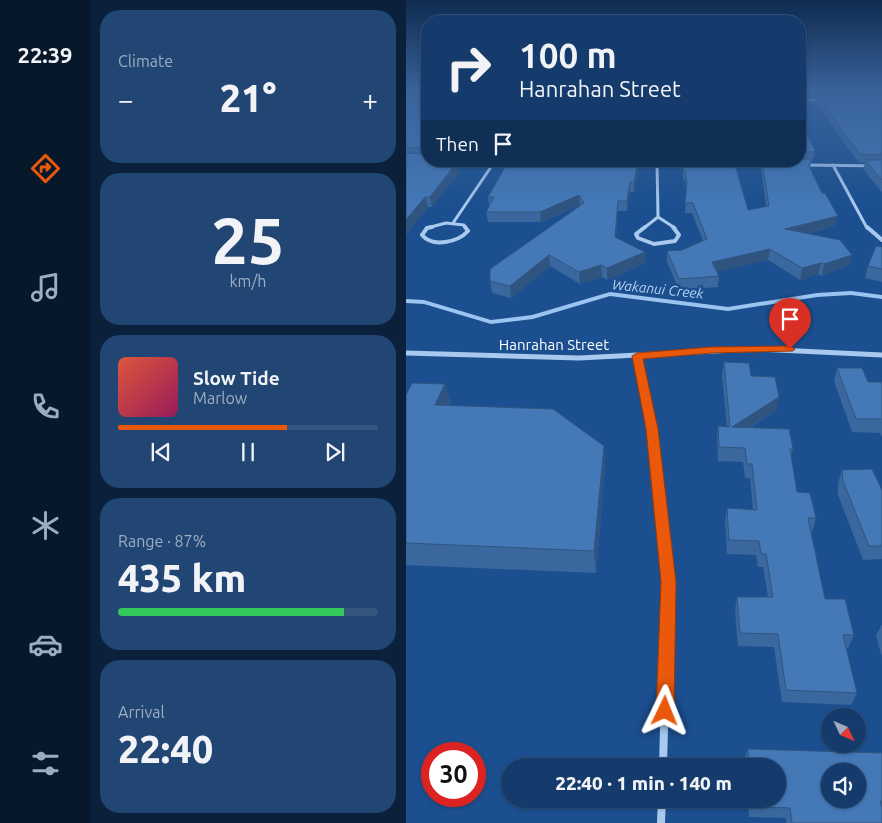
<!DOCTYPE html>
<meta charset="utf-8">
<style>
body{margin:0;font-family:Ubuntu,sans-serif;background:#214673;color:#f1f3f6;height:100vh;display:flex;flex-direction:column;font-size:19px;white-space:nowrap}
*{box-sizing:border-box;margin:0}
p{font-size:16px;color:#9dadc1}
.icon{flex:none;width:28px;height:28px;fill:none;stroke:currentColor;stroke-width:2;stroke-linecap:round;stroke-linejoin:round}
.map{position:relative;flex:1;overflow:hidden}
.details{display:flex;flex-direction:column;gap:10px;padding:10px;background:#0b203b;width:316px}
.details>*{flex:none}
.top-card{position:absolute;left:15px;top:15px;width:385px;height:152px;border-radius:20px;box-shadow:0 1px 4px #0004,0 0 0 1px #33557e;background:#143b6b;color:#f1f3f6;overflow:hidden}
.needle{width:32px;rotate:134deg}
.fabs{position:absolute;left:415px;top:708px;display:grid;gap:10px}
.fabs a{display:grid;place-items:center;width:45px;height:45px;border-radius:50%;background:#143b6b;box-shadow:0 1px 4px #0004,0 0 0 1px #33557e;font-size:25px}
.speed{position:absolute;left:15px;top:742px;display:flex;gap:10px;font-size:25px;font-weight:700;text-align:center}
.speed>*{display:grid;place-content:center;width:65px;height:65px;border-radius:50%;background:#143b6b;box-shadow:0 1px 4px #0004,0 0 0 1px #33557e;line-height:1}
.speed .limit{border:8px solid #d22;background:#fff;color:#111}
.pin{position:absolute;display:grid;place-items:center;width:42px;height:42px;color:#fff;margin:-51px -21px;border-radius:50% 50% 50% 0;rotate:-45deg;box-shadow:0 0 5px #0007}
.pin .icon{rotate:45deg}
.me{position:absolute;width:55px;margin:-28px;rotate:2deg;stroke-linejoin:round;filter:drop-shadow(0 0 4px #0008)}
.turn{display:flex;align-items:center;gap:18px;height:105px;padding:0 15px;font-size:22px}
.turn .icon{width:65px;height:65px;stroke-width:2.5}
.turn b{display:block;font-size:35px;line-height:42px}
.then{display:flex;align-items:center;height:48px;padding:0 15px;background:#0003;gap:10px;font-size:19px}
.big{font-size:38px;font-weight:800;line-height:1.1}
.details .widget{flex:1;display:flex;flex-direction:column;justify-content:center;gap:8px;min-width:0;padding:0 18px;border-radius:20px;background:#214673}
.details .dial{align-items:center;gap:0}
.dial b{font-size:65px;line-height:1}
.song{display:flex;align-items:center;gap:15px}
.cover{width:60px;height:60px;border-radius:8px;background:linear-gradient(135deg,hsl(10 70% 55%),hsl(330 70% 35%))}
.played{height:5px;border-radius:2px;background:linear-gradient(90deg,#ea580c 65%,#33557e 65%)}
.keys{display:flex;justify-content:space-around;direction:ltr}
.heat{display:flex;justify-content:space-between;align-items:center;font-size:28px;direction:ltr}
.charge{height:8px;border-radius:4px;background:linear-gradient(90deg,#34c759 87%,#33557e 0)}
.trip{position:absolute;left:95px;top:758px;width:285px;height:50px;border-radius:25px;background:#143b6b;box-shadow:0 1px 4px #0004,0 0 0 1px #33557e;font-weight:800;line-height:50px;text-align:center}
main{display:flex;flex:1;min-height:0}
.tab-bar{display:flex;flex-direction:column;width:90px;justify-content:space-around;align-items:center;background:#08182b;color:#9dadc1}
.tab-bar .icon{width:35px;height:35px}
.tab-bar .current{color:#ea580c}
.tab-bar b{font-size:22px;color:#f1f3f6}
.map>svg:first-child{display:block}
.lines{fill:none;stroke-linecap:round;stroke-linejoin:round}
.stream{fill:#9cc4f0;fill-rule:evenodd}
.street-far5{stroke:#a9c9ee;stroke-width:2.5}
.street-far4{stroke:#a9c9ee;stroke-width:3}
.street-far3{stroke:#a9c9ee;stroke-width:4}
.street-far2{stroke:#a9c9ee;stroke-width:5}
.street-far1{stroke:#a9c9ee;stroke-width:6}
.street{stroke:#a9c9ee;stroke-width:8}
.wall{fill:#3a679d}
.shaded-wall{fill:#305480}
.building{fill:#4478b7;stroke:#305480;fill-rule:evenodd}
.route{fill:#ea580c;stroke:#983908}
.labels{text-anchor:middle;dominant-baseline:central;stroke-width:5;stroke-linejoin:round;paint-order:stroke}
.far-water-label{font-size:14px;font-style:italic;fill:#b5d3f5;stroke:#1b4f8f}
.street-label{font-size:15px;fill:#fff;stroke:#1b4f8f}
</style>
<main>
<nav class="tab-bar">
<b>22:39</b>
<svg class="icon current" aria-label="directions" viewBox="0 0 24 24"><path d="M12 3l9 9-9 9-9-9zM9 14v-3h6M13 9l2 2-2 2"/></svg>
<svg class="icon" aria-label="music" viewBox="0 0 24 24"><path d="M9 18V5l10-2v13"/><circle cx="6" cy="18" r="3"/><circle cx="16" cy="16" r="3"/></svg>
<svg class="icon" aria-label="phone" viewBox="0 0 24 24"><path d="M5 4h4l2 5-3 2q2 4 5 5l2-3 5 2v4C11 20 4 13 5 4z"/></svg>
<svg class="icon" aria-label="climate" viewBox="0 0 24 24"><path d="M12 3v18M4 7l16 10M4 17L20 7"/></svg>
<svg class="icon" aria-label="car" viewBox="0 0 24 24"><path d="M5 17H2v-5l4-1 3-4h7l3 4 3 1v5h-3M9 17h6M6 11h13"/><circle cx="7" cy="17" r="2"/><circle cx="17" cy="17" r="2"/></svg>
<svg class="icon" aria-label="filters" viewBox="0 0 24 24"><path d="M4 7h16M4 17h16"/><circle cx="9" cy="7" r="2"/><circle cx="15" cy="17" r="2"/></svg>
</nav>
<section class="details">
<div class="widget"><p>Climate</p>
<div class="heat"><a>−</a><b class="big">21°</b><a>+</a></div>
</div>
<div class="widget dial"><b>25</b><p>km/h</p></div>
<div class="widget">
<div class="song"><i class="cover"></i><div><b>Slow Tide</b><p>Marlow</p></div></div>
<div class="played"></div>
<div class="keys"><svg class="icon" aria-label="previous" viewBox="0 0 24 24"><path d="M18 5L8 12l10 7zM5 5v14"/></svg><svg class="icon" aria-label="pause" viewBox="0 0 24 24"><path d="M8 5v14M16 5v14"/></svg><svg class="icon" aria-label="next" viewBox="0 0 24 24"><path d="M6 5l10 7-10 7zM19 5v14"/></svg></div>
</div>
<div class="widget"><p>Range · 87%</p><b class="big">435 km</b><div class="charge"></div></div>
<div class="widget"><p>Arrival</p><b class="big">22:40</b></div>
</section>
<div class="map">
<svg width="476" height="823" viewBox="0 0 476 823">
<rect width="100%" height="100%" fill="#1b4f8f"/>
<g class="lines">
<!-- stream -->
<path class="stream" d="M 445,291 L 476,295 L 476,299 L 445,295 L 411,297 L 322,311 L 204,296 L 127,319 L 85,324 L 18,304 L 0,303 L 0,299 L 18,300 L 85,320 L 126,315 L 204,292 L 322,307 L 411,293 Z"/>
<!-- street-far5 -->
<path class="street-far5" d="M 394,100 L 416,100"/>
<!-- street-far4 -->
<path class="street-far4" d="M 226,162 L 283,163
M 251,162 L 252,217
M 324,164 L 360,164
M 399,165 L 476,166
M 427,165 L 461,228
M 252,217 L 269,228
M 47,223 L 89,161
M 21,228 L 40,223 L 58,225 L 60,228
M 238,228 L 252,217"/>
<!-- street-far3 -->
<path class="street-far3" d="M 26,227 L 21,228 L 16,235 C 27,248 52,242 62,231 L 59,227
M 239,227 L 230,234 L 232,238 L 248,244 L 269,241 L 273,235 L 267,227
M 461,227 L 476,240"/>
<!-- street-far2 -->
<path class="street-far2" d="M 0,353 L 173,358 L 349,349 L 476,355
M 231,356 L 248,452"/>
<!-- street-far1 -->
<path class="street-far1" d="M 248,451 L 262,582 L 261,615"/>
<!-- street -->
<path class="street" d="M 257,766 L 261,613
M 255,823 L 256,799"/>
</g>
<!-- wall -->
<path class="wall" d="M 0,92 L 21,92 L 21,161 L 54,171 L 26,207 L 22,207 L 0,235 Z
M 402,92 L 476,92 L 476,192 L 457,169 L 459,163 L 452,162 L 410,103 L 411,97 L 405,97 Z
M 394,121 L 409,150 L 407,159 L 406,161 L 405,161 L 404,168 L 429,226 L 401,234 L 443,265 L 416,276 L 412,274 L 394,280 L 362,260 L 311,271 L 313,276 L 312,287 L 273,290 L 261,262 L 261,251 L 276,250 L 297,241 L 286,213 L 279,213 L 280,192 L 279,179 L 277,179 L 277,161 L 342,210 L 360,206 L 355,168 L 355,161 L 394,161 Z
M 105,162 L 233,166 L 228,192 L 224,192 L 221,211 L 212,211 L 210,238 L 239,252 L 239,263 L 201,280 L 196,277 L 174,284 L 144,266 L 105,298 L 86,293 L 84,281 L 174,205 L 135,222 L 82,222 L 80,212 L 83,206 L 82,197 Z
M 476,247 L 476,282 L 459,278 L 462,266 Z
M 318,362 L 345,376 L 373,397 L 370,410 L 344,428 L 387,449 L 385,456 L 391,492 L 410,518 L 406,532 L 405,532 L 419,599 L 448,635 L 442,648 L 440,648 L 451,693 L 445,705 L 376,702 L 368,647 L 332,646 L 329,610 L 331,597 L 362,597 L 357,567 L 352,567 L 350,555 L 321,554 L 319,522 L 321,508 L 347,509 L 344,478 L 339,478 L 337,462 L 312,461 L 311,440 L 312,426 L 321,427 L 316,375 Z
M 431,368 L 462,382 L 476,382 L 476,437 L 474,433 L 446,432 L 428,381 Z
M 39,384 L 45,405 L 198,446 L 199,468 L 190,573 L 0,565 L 0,395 Z
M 436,470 L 476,490 L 476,559 L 457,560 L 432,495 L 432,483 Z
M 476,624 L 476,657 L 470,636 Z
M 342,749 L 476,753 L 476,823 L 380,823 L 380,818 L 343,817 L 342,799 L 371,799 L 371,766 L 339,766 L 338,760 Z"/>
<!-- shaded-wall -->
<path class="shaded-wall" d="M 52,161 L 54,171 L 26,207 L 24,197 Z
M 232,161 L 233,161 L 233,166 L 228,192 L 228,182 Z
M 224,182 L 224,192 L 221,211 L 221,201 Z
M 173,195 L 174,205 L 135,222 L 134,212 Z
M 19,197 L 22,207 L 0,235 L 0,220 Z
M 212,201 L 212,211 L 209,248 L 209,237 Z
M 432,216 L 429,226 L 377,240 L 379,229 Z
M 364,249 L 362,260 L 305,273 L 306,262 Z
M 239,252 L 239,263 L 201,280 L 201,268 Z
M 143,255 L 144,266 L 105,298 L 104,286 Z
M 446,255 L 443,265 L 416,276 L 418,264 Z
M 415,263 L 412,274 L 394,280 L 396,268 Z
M 195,265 L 196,277 L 174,284 L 173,272 Z
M 39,384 L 45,406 L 29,405 Z
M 373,397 L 370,410 L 324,440 L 326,427 Z
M 198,446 L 199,468 L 190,573 L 188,551 Z"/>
<!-- building -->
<path class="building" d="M 0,92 L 21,92 L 21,150 L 20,148 L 0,147 Z
M 411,96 L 476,96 L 476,155 L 454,154 Z
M 394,121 L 409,150 L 408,152 L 394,152 Z
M 21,152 L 21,161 L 52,161 L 24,197 L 19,197 L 0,220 L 0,153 L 19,154 Z
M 394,159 L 405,159 L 403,166 L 416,193 L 419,193 L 432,216 L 379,229 L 434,240 L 446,255 L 418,264 L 415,263 L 396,268 L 364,249 L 306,262 L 313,276 L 273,279 L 261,251 L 276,250 L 301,239 L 287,203 L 279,203 L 281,183 L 279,170 L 277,170 L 277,161 L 328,161 L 342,210 L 363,206 L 356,161 L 394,161 Z
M 459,160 L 476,160 L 476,180 Z
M 105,161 L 232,161 L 228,182 L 224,182 L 221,201 L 212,201 L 209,237 L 239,252 L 201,268 L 195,265 L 173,272 L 143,255 L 104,286 L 84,281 L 84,269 L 178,203 L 173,195 L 134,212 L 80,212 L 88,197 L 82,197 L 102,162 Z
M 470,246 L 476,247 L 476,269 L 462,266 Z
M 318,362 L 343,363 L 345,376 L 369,377 L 373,397 L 326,427 L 383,429 L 387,449 L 384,449 L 391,492 L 404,493 L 410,518 L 402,518 L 419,599 L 439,599 L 448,635 L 437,635 L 451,693 L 380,690 L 372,634 L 334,633 L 331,597 L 367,597 L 360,554 L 355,554 L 353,541 L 323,540 L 321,508 L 351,510 L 346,464 L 341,464 L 339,448 L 313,447 L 312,426 L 324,427 Z
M 431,368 L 456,368 L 462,382 L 476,382 L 476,419 L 450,419 Z
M 6,383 L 39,384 L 29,405 L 147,409 L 198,446 L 188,551 L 0,543 L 0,395 Z
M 466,469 L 476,490 L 476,546 L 463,546 L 437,481 L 436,470 Z
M 342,749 L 476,753 L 476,801 L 474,801 L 476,808 L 476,823 L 386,823 L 384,808 L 347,807 L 346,799 L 371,799 L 371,766 L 343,766 ZM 424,771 L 451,771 L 451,799 L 424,799 Z"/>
<!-- sky -->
<linearGradient id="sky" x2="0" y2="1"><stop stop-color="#0f2b4f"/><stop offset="0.44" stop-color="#39639b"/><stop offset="1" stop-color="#39639b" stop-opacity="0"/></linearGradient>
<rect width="476" height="207" fill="url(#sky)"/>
<!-- route -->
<path class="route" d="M 384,346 L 389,349 L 387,351 L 305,353 L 237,359 L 252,429 L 270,582 L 268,711 L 265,717 L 259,720 L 253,717 L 250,711 L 255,582 L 240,429 L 226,356 L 231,353 L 305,347 Z"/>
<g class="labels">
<!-- far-water labels -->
<g class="far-water-label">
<text transform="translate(252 289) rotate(6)">Wakanui Creek</text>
</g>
<!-- street labels -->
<g class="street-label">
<text x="148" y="344">Hanrahan Street</text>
</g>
</g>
</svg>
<div class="fabs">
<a><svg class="needle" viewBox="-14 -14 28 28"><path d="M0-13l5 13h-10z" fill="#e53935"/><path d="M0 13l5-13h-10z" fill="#9dadc1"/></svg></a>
<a><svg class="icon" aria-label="sound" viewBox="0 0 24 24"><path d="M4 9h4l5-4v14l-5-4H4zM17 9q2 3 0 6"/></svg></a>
</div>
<div class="speed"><div class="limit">30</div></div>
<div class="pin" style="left:384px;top:349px;background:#d93025"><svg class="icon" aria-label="arrive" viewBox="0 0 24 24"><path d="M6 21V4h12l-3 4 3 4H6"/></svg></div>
<svg class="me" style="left:259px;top:711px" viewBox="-20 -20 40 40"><path d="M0-17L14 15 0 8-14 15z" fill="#ea580c" stroke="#fff" stroke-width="4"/></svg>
<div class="trip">22:40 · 1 min · 140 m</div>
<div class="top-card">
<div class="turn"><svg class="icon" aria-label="right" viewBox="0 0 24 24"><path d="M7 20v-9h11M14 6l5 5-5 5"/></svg><div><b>100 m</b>Hanrahan Street</div></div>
<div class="then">Then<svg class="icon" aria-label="arrive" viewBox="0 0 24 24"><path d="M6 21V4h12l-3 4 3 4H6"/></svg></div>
</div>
</div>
</main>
